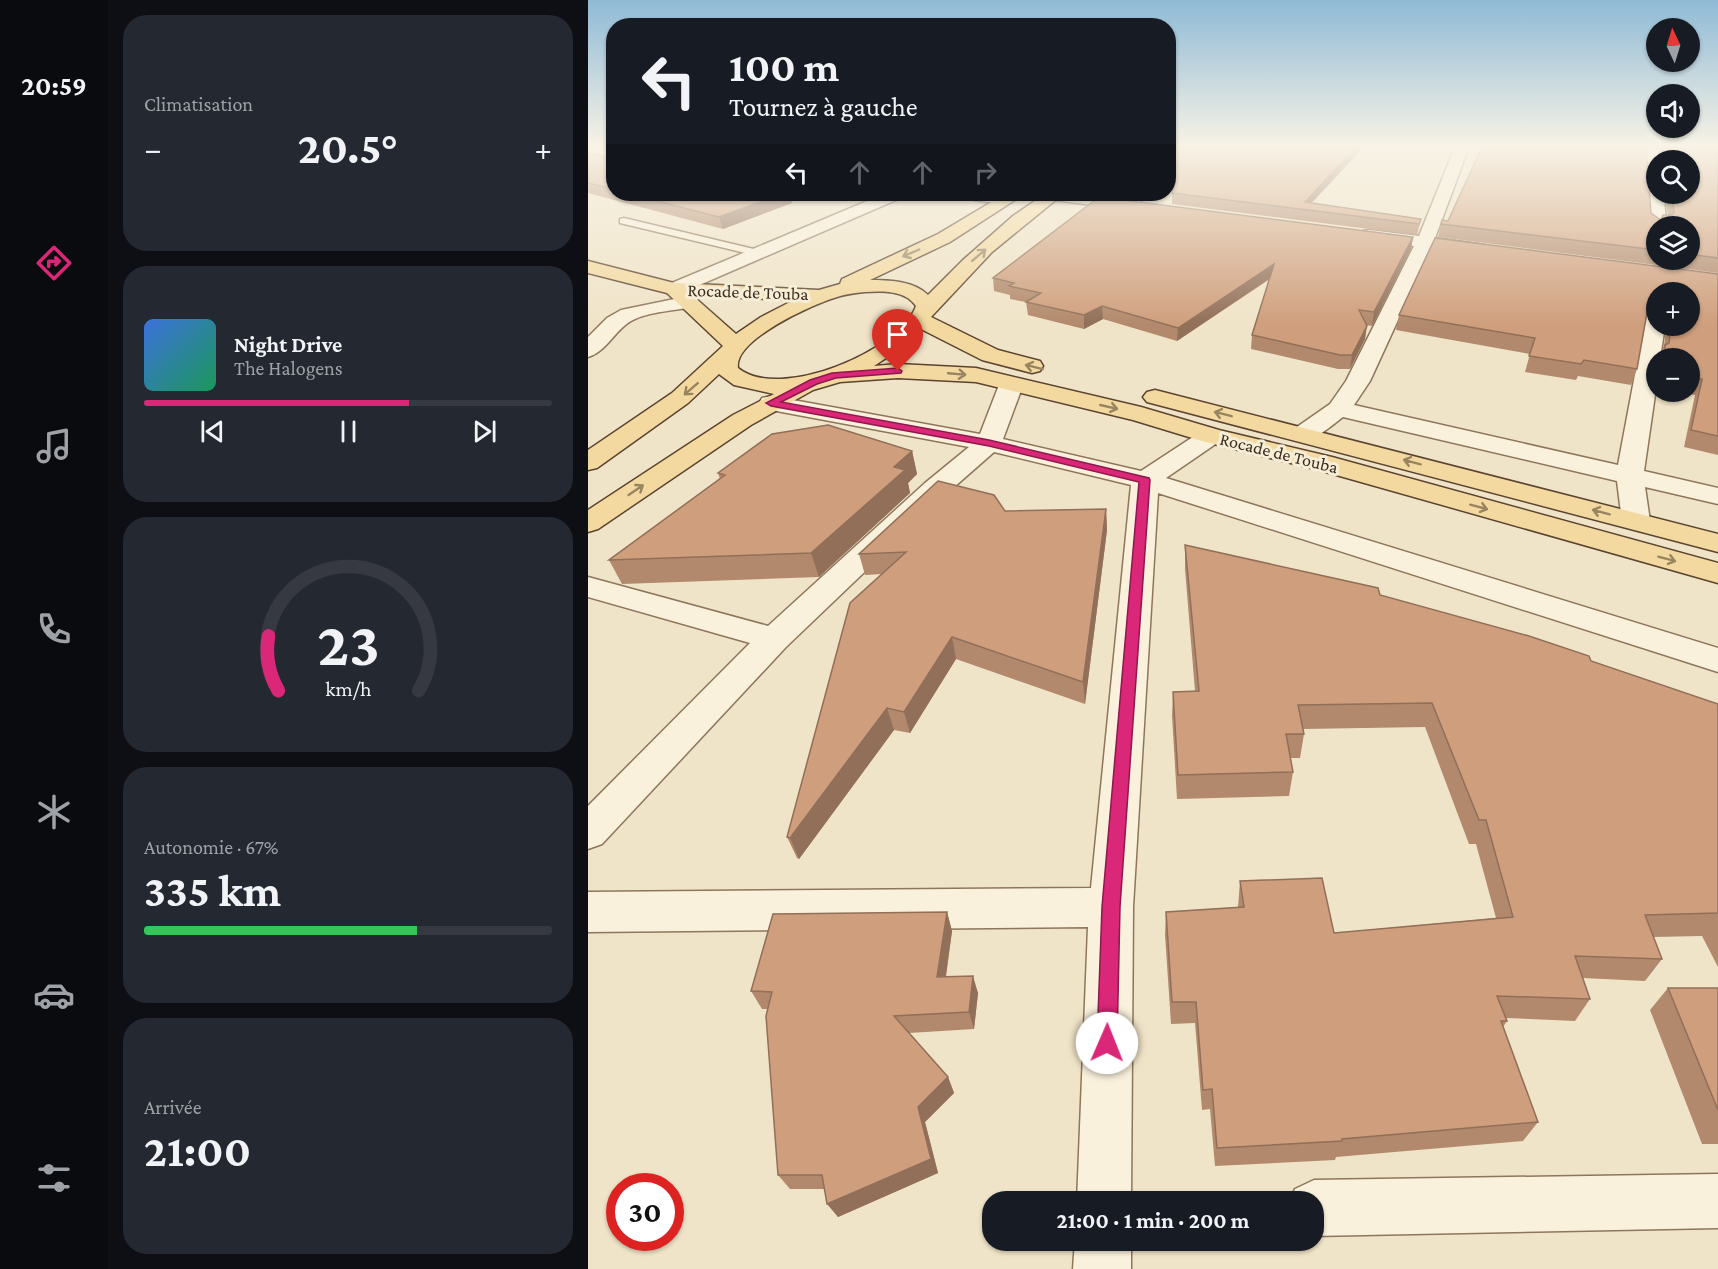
<!DOCTYPE html>
<html lang="fr">
<meta charset="utf-8">
<style>
body{margin:0;font-family:"Crimson Pro",serif;background:#242831;color:#f1f3f6;height:100vh;display:flex;flex-direction:column;font-size:22px;white-space:nowrap}
*{box-sizing:border-box;margin:0}
p{font-size:20px;color:#9ea1a6}
.icon{flex:none;width:33px;height:33px;fill:none;stroke:currentColor;stroke-width:2;stroke-linecap:round;stroke-linejoin:round}
.map{position:relative;flex:1;overflow:hidden}
.panel{display:flex;flex-direction:column;gap:15px;padding:15px;background:#0d0f14;width:480px}
.panel>*{flex:none}
.banner{position:absolute;left:18px;top:18px;width:570px;height:183px;border-radius:24px;box-shadow:0 2px 4px #0004;background:#171b24;color:#f1f3f6;overflow:hidden}
.needle{width:39px;rotate:356deg}
.controls{position:absolute;left:1058px;top:18px;display:grid;gap:12px}
.controls a{display:grid;place-items:center;width:54px;height:54px;border-radius:50%;background:#171b24;box-shadow:0 2px 4px #0004;font-size:30px}
.speed{position:absolute;left:18px;top:1173px;display:flex;gap:12px;font-size:30px;font-weight:700;text-align:center}
.speed>*{display:grid;place-content:center;width:78px;height:78px;border-radius:50%;background:#171b24;box-shadow:0 2px 4px #0004;line-height:1}
.speed .limit{border:9px solid #d22;background:#fff;color:#111}
.pin{position:absolute;display:grid;place-items:center;width:51px;height:51px;color:#fff;margin:-62px -26px;border-radius:50% 50% 50% 0;rotate:-45deg;box-shadow:0 0 6px #0007}
.pin .icon{rotate:45deg}
.me{position:absolute;width:66px;margin:-33px;rotate:1deg;stroke-linejoin:round;filter:drop-shadow(0 0 4px #0008)}
.turn{display:flex;align-items:center;gap:21px;height:126px;padding:0 24px;font-size:27px}
.turn .icon{width:78px;height:78px;stroke-width:2.5}
.turn b{display:block;font-size:42px;line-height:51px}
.lanes{display:flex;align-items:center;height:57px;padding:0 24px;background:#0003;justify-content:center;gap:30px;direction:ltr}
.lanes .off{opacity:.35}
.big{font-size:45px;font-weight:700;line-height:1.1}
.panel .card{flex:1;display:flex;flex-direction:column;justify-content:center;gap:9px;min-width:0;padding:0 21px;border-radius:24px;background:#242831}
.panel .dial{align-items:center;gap:0}
.dial svg{height:156px;overflow:visible;fill:none;stroke:#363941;stroke-width:7;stroke-linecap:round;text-anchor:middle}
.dial text{fill:#f1f3f6;stroke:none}
.song{display:flex;align-items:center;gap:18px}
.cover{width:72px;height:72px;border-radius:9px;background:linear-gradient(135deg,hsl(220 70% 55%),hsl(150 70% 35%))}
.played{height:6px;border-radius:3px;background:linear-gradient(90deg,#db2777 65%,#363941 65%)}
.keys{display:flex;justify-content:space-around;direction:ltr}
.heat{display:flex;justify-content:space-between;align-items:center;font-size:33px;direction:ltr}
.charge{height:9px;border-radius:4px;background:linear-gradient(90deg,#34c759 67%,#363941 0)}
.trip{position:absolute;left:394px;top:1191px;width:342px;height:60px;border-radius:24px;background:#171b24;box-shadow:0 2px 4px #0004;font-weight:700;line-height:60px;text-align:center}
main{display:flex;flex:1;min-height:0}
.menu{display:flex;flex-direction:column;width:108px;justify-content:space-around;align-items:center;background:#090b0e;color:#9ea1a6}
.menu .icon{width:42px;height:42px}
.menu .active{color:#db2777}
.menu b{font-size:27px;color:#f1f3f6}
.map>svg:first-child{display:block}
.lines{fill:none;stroke-linecap:round;stroke-linejoin:round}
.lane-casing{stroke:#8d765c;stroke-width:3}
.street-casing{stroke:#8d765c;stroke-width:3}
.primary-casing{stroke:#5b4430;stroke-width:3}
.lane{fill:#faf1dc;fill-rule:evenodd}
.street{fill:#faf1dc;fill-rule:evenodd}
.primary{fill:#f3d9a0;fill-rule:evenodd}
.wall{fill:#b2896c;fill-rule:evenodd}
.shaded-wall{fill:#916f58}
.building{fill:#cf9f7d;stroke:#916f58;stroke-width:1.5}
.oneway{stroke:#988460}
.route{fill:#db2777;stroke:#8e194d;stroke-width:1.5}
.labels{text-anchor:middle;dominant-baseline:central;stroke-width:6;stroke-linejoin:round;paint-order:stroke}
.far-street-label{font-size:18px;fill:#3d2e20;stroke:#f7eed8}
</style>
<main>
<nav class="menu">
<b>20:59</b>
<svg class="icon active" aria-label="directions" viewBox="0 0 24 24"><path d="M12 3l9 9-9 9-9-9zM9 14v-3h6M13 9l2 2-2 2"/></svg>
<svg class="icon" aria-label="music" viewBox="0 0 24 24"><path d="M9 18V5l10-2v13"/><circle cx="6" cy="18" r="3"/><circle cx="16" cy="16" r="3"/></svg>
<svg class="icon" aria-label="phone" viewBox="0 0 24 24"><path d="M5 4h4l2 5-3 2q2 4 5 5l2-3 5 2v4C11 20 4 13 5 4z"/></svg>
<svg class="icon" aria-label="climate" viewBox="0 0 24 24"><path d="M12 3v18M4 7l16 10M4 17L20 7"/></svg>
<svg class="icon" aria-label="car" viewBox="0 0 24 24"><path d="M5 17H2v-5l4-1 3-4h7l3 4 3 1v5h-3M9 17h6M6 11h13"/><circle cx="7" cy="17" r="2"/><circle cx="17" cy="17" r="2"/></svg>
<svg class="icon" aria-label="filters" viewBox="0 0 24 24"><path d="M4 7h16M4 17h16"/><circle cx="9" cy="7" r="2"/><circle cx="15" cy="17" r="2"/></svg>
</nav>
<section class="panel">
<div class="card"><p>Climatisation</p>
<div class="heat"><a>−</a><b class="big">20.5°</b><a>+</a></div>
</div>
<div class="card">
<div class="song"><i class="cover"></i><div><b>Night Drive</b><p>The Halogens</p></div></div>
<div class="played"></div>
<div class="keys"><svg class="icon" aria-label="previous" viewBox="0 0 24 24"><path d="M18 5L8 12l10 7zM5 5v14"/></svg><svg class="icon" aria-label="pause" viewBox="0 0 24 24"><path d="M8 5v14M16 5v14"/></svg><svg class="icon" aria-label="next" viewBox="0 0 24 24"><path d="M6 5l10 7-10 7zM19 5v14"/></svg></div>
</div>
<div class="card dial"><svg viewBox="0 0 100 80">
<path d="M14 69A42 42 0 1 1 86 69"/>
<path d="M14 69A42 42 0 0 1 9 41" stroke="#db2777"/>
<text x="50" y="56" font-size="32" font-weight="700">23</text>
<text x="50" y="72" font-size="11">km/h</text>
</svg></div>
<div class="card"><p>Autonomie · 67%</p><b class="big">335 km</b><div class="charge"></div></div>
<div class="card"><p>Arrivée</p><b class="big">21:00</b></div>
</section>
<div class="map">
<svg width="1130" height="1269" viewBox="0 0 1130 1269">
<rect width="100%" height="100%" fill="#f0e4c8"/>
<g class="lines">
<defs>
<path id="lane" d="M 36,218 L 174,251 L 176,253 L 170,256 L 32,223 L 32,219 Z"/>
<path id="street" d="M 867,147 L 881,147 L 847,238 L 890,244 L 896,245 L 899,249 L 896,253 L 890,254 L 843,248 L 782,381 L 766,405 L 1030,465 L 1058,316 L 1061,312 L 1068,310 L 1068,326 L 1077,326 L 1072,358 L 1068,358 L 1068,388 L 1056,471 L 1130,488 L 1130,504 L 1057,487 L 1062,521 L 1058,527 L 1048,530 L 1038,527 L 1034,521 L 1029,481 L 755,417 C 740,428 725,444 706,439 L 702,434 L 706,429 L 742,404 L 758,381 L 826,246 L 781,240 L 775,239 L 772,235 L 775,231 L 781,230 L 831,236 Z
M 1055,147 L 1069,147 L 1071,160 L 1068,160 L 1068,194 L 1075,194 L 1079,226 L 1068,226 L 1068,231 L 1061,226 Z
M 296,194 L 317,194 L 315,197 L 93,293 L 79,293 L 76,289 L 79,285 Z
M 373,194 L 421,194 L 428,198 C 421,206 380,202 373,194 Z
M 458,194 L 491,194 L 551,201 L 559,206 L 551,211 L 465,200 L 459,198 Z
M 101,296 L 108,298 L 111,302 L 108,306 C 88,311 61,311 43,321 C 27,330 18,352 0,357 L 0,337 L 19,318 L 33,310 Z
M 423,378 L 431,380 L 435,385 L 415,439 L 553,471 L 614,431 L 623,428 L 632,431 L 636,436 L 632,441 L 578,478 L 1130,648 L 1130,672 L 570,493 L 545,907 L 543,1202 L 489,1202 L 500,927 L 0,932 L 0,892 L 503,888 L 543,485 L 406,452 L 357,495 L 198,647 L 14,844 L 0,849 L 0,806 L 162,643 L 0,597 L 0,577 L 180,626 L 337,483 L 381,447 L 183,410 L 174,408 L 171,403 L 174,398 L 183,396 L 392,434 L 411,385 L 415,380 Z
M 1130,1174 L 1130,1228 L 726,1236 L 726,1202 L 701,1202 L 707,1189 L 726,1180 Z
M 487,1240 L 543,1240 L 543,1269 L 485,1269 Z"/>
<path id="primary" d="M 417,194 L 436,194 L 362,242 L 282,280 C 301,280 326,281 340,295 L 375,260 L 425,216 L 457,194 L 475,194 L 404,252 L 343,317 L 410,350 L 452,361 L 455,366 L 452,371 L 444,373 L 394,360 L 333,329 L 310,350 L 286,366 L 310,364 L 388,368 L 553,407 L 631,430 L 744,457 L 1130,563 L 1130,583 L 727,469 L 614,441 L 545,420 L 388,382 L 310,378 L 252,382 L 225,390 L 163,425 L 10,529 L 0,532 L 0,510 L 145,415 L 186,394 L 146,385 L 131,374 L 100,403 L 9,468 L 0,470 L 0,450 L 84,393 L 135,346 L 79,293 L 0,273 L 0,261 L 86,283 L 231,290 L 252,284 L 254,279 L 350,234 ZM 277,292 C 294,291 317,290 328,306 C 312,351 191,402 150,368 C 145,340 225,304 249,297 C 258,294 267,293 277,292 ZM 105,296 L 206,300 L 173,317 L 148,334 Z
M 567,390 L 1130,534 L 1130,552 L 559,402 L 555,397 L 559,392 Z"/>
</defs>
<!-- lane casing -->
<use href="#lane" class="lane-casing"/>
<!-- street casing -->
<use href="#street" class="street-casing"/>
<!-- primary casing -->
<use href="#primary" class="primary-casing"/>
<!-- lane -->
<use href="#lane" class="lane"/>
<!-- street -->
<use href="#street" class="street"/>
<!-- primary -->
<use href="#primary" class="primary"/>
</g>
<!-- wall -->
<path class="wall" d="M 1071,147 L 1130,147 L 1130,273 L 850,237 L 853,224 L 860,221 L 1063,213 L 1073,220 L 1080,215 L 1076,194 L 1101,194 L 1101,160 L 1071,160 L 1073,156 ZM 1068,226 L 1101,226 L 1101,260 L 1068,260 Z
M 0,153 L 26,158 L 26,194 L 201,194 L 204,203 L 135,229 L 0,193 Z
M 584,193 L 724,203 L 833,219 L 829,235 L 584,204 Z
M 825,237 L 823,249 L 784,326 L 778,325 L 777,339 L 762,369 L 750,369 L 663,349 L 664,335 L 682,279 L 589,341 L 515,319 L 496,329 L 440,315 L 438,302 L 422,299 L 422,295 L 406,291 L 405,278 Z
M 1130,274 L 1130,455 L 1096,447 L 1107,395 L 1085,392 L 1101,392 L 1101,358 L 1071,358 L 1076,345 L 1079,326 L 1078,326 L 1101,326 L 1101,292 L 1068,292 L 1060,311 L 1049,369 L 1043,385 L 990,376 L 988,380 L 937,372 L 942,354 L 808,330 L 811,315 Z
M 324,451 L 329,474 L 320,483 L 322,493 L 231,577 L 34,584 L 21,560 L 132,479 L 130,473 Z
M 518,509 L 519,530 L 497,704 L 368,659 L 322,733 L 306,730 L 211,859 L 209,858 L 199,837 L 294,574 L 277,575 L 271,554 L 417,511 Z
M 597,545 L 792,595 L 1003,661 L 1130,704 L 1130,967 L 1114,936 L 1065,937 L 1074,959 L 1057,981 L 995,978 L 1002,999 L 987,1021 L 918,1018 L 919,1021 L 915,1027 L 950,1122 L 935,1141 L 748,1157 L 747,1160 L 627,1166 L 622,1109 L 614,1110 L 607,1023 L 583,1024 L 577,935 L 578,912 L 650,907 L 652,881 L 746,933 L 908,918 L 888,844 L 881,844 L 837,727 L 715,729 L 716,734 L 712,758 L 702,758 L 705,772 L 701,796 L 589,799 L 584,716 L 585,692 L 607,691 L 597,569 Z
M 359,912 L 364,931 L 358,977 L 390,993 L 386,1029 L 321,1033 L 360,1077 L 366,1093 L 337,1122 L 350,1173 L 250,1217 L 236,1189 L 202,1189 L 190,1175 L 180,1009 L 174,1009 L 163,991 Z
M 1080,988 L 1130,988 L 1130,1144 L 1114,1144 L 1062,1010 Z"/>
<!-- shaded-wall -->
<path class="shaded-wall" d="M 768,147 L 776,147 L 717,210 L 717,202 Z
M 194,194 L 201,194 L 204,203 L 135,229 L 131,217 Z
M 825,237 L 823,249 L 784,326 L 786,312 Z
M 686,264 L 685,276 L 589,341 L 590,328 Z
M 1066,295 L 1068,295 L 1068,308 L 1060,310 L 1056,316 L 1061,301 Z
M 514,306 L 515,319 L 496,329 L 496,315 Z
M 779,326 L 777,339 L 762,369 L 764,355 Z
M 324,451 L 329,474 L 320,483 L 322,493 L 231,577 L 223,553 L 306,467 Z
M 518,509 L 519,530 L 497,704 L 495,682 Z
M 364,637 L 368,659 L 322,733 L 316,712 Z
M 299,708 L 306,730 L 211,859 L 202,838 Z
M 359,912 L 364,931 L 355,995 L 349,977 Z
M 385,976 L 390,993 L 386,1029 L 381,1012 Z
M 360,1077 L 366,1093 L 337,1122 L 350,1173 L 250,1217 L 239,1204 L 330,1107 Z"/>
<!-- building -->
<path class="building" d="M 592,147 L 768,147 L 717,202 L 833,219 L 831,224 L 584,193 Z
M 894,147 L 1058,147 L 1063,213 L 1073,220 L 1075,215 L 1084,215 L 1086,212 L 1083,194 L 1101,194 L 1101,160 L 1074,160 L 1074,150 L 1077,147 L 1130,147 L 1130,258 L 1101,254 L 1101,226 L 1068,226 L 1068,250 L 853,224 L 854,220 L 860,221 Z
M 0,153 L 26,158 L 26,189 L 0,183 Z
M 41,194 L 194,194 L 131,217 Z
M 511,197 L 825,237 L 786,312 L 771,310 L 779,326 L 764,355 L 752,355 L 664,335 L 686,264 L 590,328 L 514,306 L 496,315 L 438,302 L 453,293 L 421,286 L 426,283 L 405,278 Z
M 847,238 L 1130,274 L 1130,436 L 1103,430 L 1114,379 L 1101,377 L 1101,358 L 1077,358 L 1077,345 L 1081,343 L 1083,326 L 1101,326 L 1101,292 L 1068,292 L 1068,295 L 1066,295 L 1061,301 L 1049,369 L 996,360 L 993,364 L 941,356 L 947,338 L 811,315 Z
M 240,425 L 324,451 L 306,467 L 317,470 L 223,553 L 21,560 L 137,475 L 130,473 L 184,434 Z
M 350,481 L 406,495 L 417,511 L 518,509 L 495,682 L 364,637 L 316,712 L 299,708 L 202,838 L 199,837 L 262,603 L 318,552 L 271,554 Z
M 597,545 L 790,588 L 792,595 L 941,636 L 1001,656 L 1003,661 L 1130,704 L 1130,913 L 1057,915 L 1074,959 L 987,956 L 1002,999 L 909,996 L 919,1021 L 913,1021 L 950,1122 L 754,1139 L 754,1141 L 629,1148 L 624,1089 L 615,1090 L 608,1002 L 584,1002 L 578,912 L 656,907 L 652,881 L 734,878 L 746,933 L 925,917 L 898,820 L 891,820 L 844,703 L 710,705 L 716,734 L 698,734 L 705,772 L 590,775 L 585,692 L 611,691 Z
M 359,912 L 349,977 L 385,976 L 381,1012 L 306,1016 L 360,1077 L 330,1107 L 343,1159 L 239,1204 L 234,1175 L 190,1175 L 178,1016 L 184,992 L 163,991 L 185,914 Z
M 1080,988 L 1130,988 L 1130,1110 Z"/>
<!-- one-way arrows -->
<defs><path id="oneway-shaft" d="M-6 0H5M1.5-3L5.5 0L1.5 3" fill="none" stroke-width="1.6" stroke-linecap="round" stroke-linejoin="round" transform="scale(1.5)"/></defs>
<g class="oneway">
<use href="#oneway-shaft" transform="translate(323 253) rotate(157)"/>
<use href="#oneway-shaft" transform="translate(391 255) rotate(-41)"/>
<use href="#oneway-shaft" transform="translate(446 367) rotate(-166)"/>
<use href="#oneway-shaft" transform="translate(369 374) rotate(5)"/>
<use href="#oneway-shaft" transform="translate(103 389) rotate(139)"/>
<use href="#oneway-shaft" transform="translate(521 407) rotate(13)"/>
<use href="#oneway-shaft" transform="translate(635 414) rotate(-166)"/>
<use href="#oneway-shaft" transform="translate(824 462) rotate(-165)"/>
<use href="#oneway-shaft" transform="translate(48 490) rotate(-34)"/>
<use href="#oneway-shaft" transform="translate(891 507) rotate(15)"/>
<use href="#oneway-shaft" transform="translate(1013 512) rotate(-165)"/>
<use href="#oneway-shaft" transform="translate(1079 559) rotate(15)"/>
</g>
<!-- sky -->
<linearGradient id="sky" x2="0" y2="1"><stop stop-color="#8fbad6"/><stop offset="0.45" stop-color="#f8f3e6"/><stop offset="1" stop-color="#f8f3e6" stop-opacity="0"/></linearGradient>
<rect width="1130" height="325" fill="url(#sky)"/>
<!-- route -->
<path class="route" d="M 310,368 L 314,371 L 313,373 L 248,378 L 229,384 L 193,402 L 401,440 L 561,478 L 562,480 L 532,907 L 529,1043 L 526,1050 L 519,1053 L 512,1050 L 509,1043 L 514,907 L 551,482 L 401,446 L 183,406 L 178,403 L 222,380 L 244,373 Z"/>
<g class="labels">
<!-- far-street labels -->
<g class="far-street-label">
<text transform="translate(160 292) rotate(2)">Rocade de Touba</text>
<text transform="translate(691 453) rotate(14)">Rocade de Touba</text>
</g>
</g>
</svg>
<div class="controls">
<a><svg class="needle" viewBox="-14 -14 28 28"><path d="M0-13l5 13h-10z" fill="#e53935"/><path d="M0 13l5-13h-10z" fill="#9ea1a6"/></svg></a>
<a><svg class="icon" aria-label="sound" viewBox="0 0 24 24"><path d="M4 9h4l5-4v14l-5-4H4zM17 9q2 3 0 6"/></svg></a>
<a><svg class="icon" aria-label="search" viewBox="0 0 24 24"><circle cx="10" cy="10" r="6"/><path d="M15 15l6 6"/></svg></a>
<a><svg class="icon" aria-label="layers" viewBox="0 0 24 24"><path d="M12 4l9 5-9 5-9-5zM3 14l9 5 9-5"/></svg></a>
<a>+</a>
<a>−</a>
</div>
<div class="speed"><div class="limit">30</div></div>
<div class="pin" style="left:310px;top:371px;background:#d93025"><svg class="icon" aria-label="arrive" viewBox="0 0 24 24"><path d="M6 21V4h12l-3 4 3 4H6"/></svg></div>
<svg class="me" style="left:519px;top:1043px" viewBox="-20 -20 40 40"><circle r="19" fill="#fff"/><path d="M0-13L10 11 0 6-10 11z" fill="#db2777"/></svg>
<div class="trip">21:00 · 1 min · 200 m</div>
<div class="banner">
<div class="turn"><svg class="icon" aria-label="left" viewBox="0 0 24 24"><path d="M17 20v-9H6M10 6l-5 5 5 5"/></svg><div><b>100 m</b>Tournez à gauche</div></div>
<div class="lanes"><svg class="icon" aria-label="left" viewBox="0 0 24 24"><path d="M17 20v-9H6M10 6l-5 5 5 5"/></svg><svg class="icon off" aria-label="ahead" viewBox="0 0 24 24"><path d="M12 20V5M6 11l6-6 6 6"/></svg><svg class="icon off" aria-label="ahead" viewBox="0 0 24 24"><path d="M12 20V5M6 11l6-6 6 6"/></svg><svg class="icon off" aria-label="right" viewBox="0 0 24 24"><path d="M7 20v-9h11M14 6l5 5-5 5"/></svg></div>
</div>
</div>
</main>
